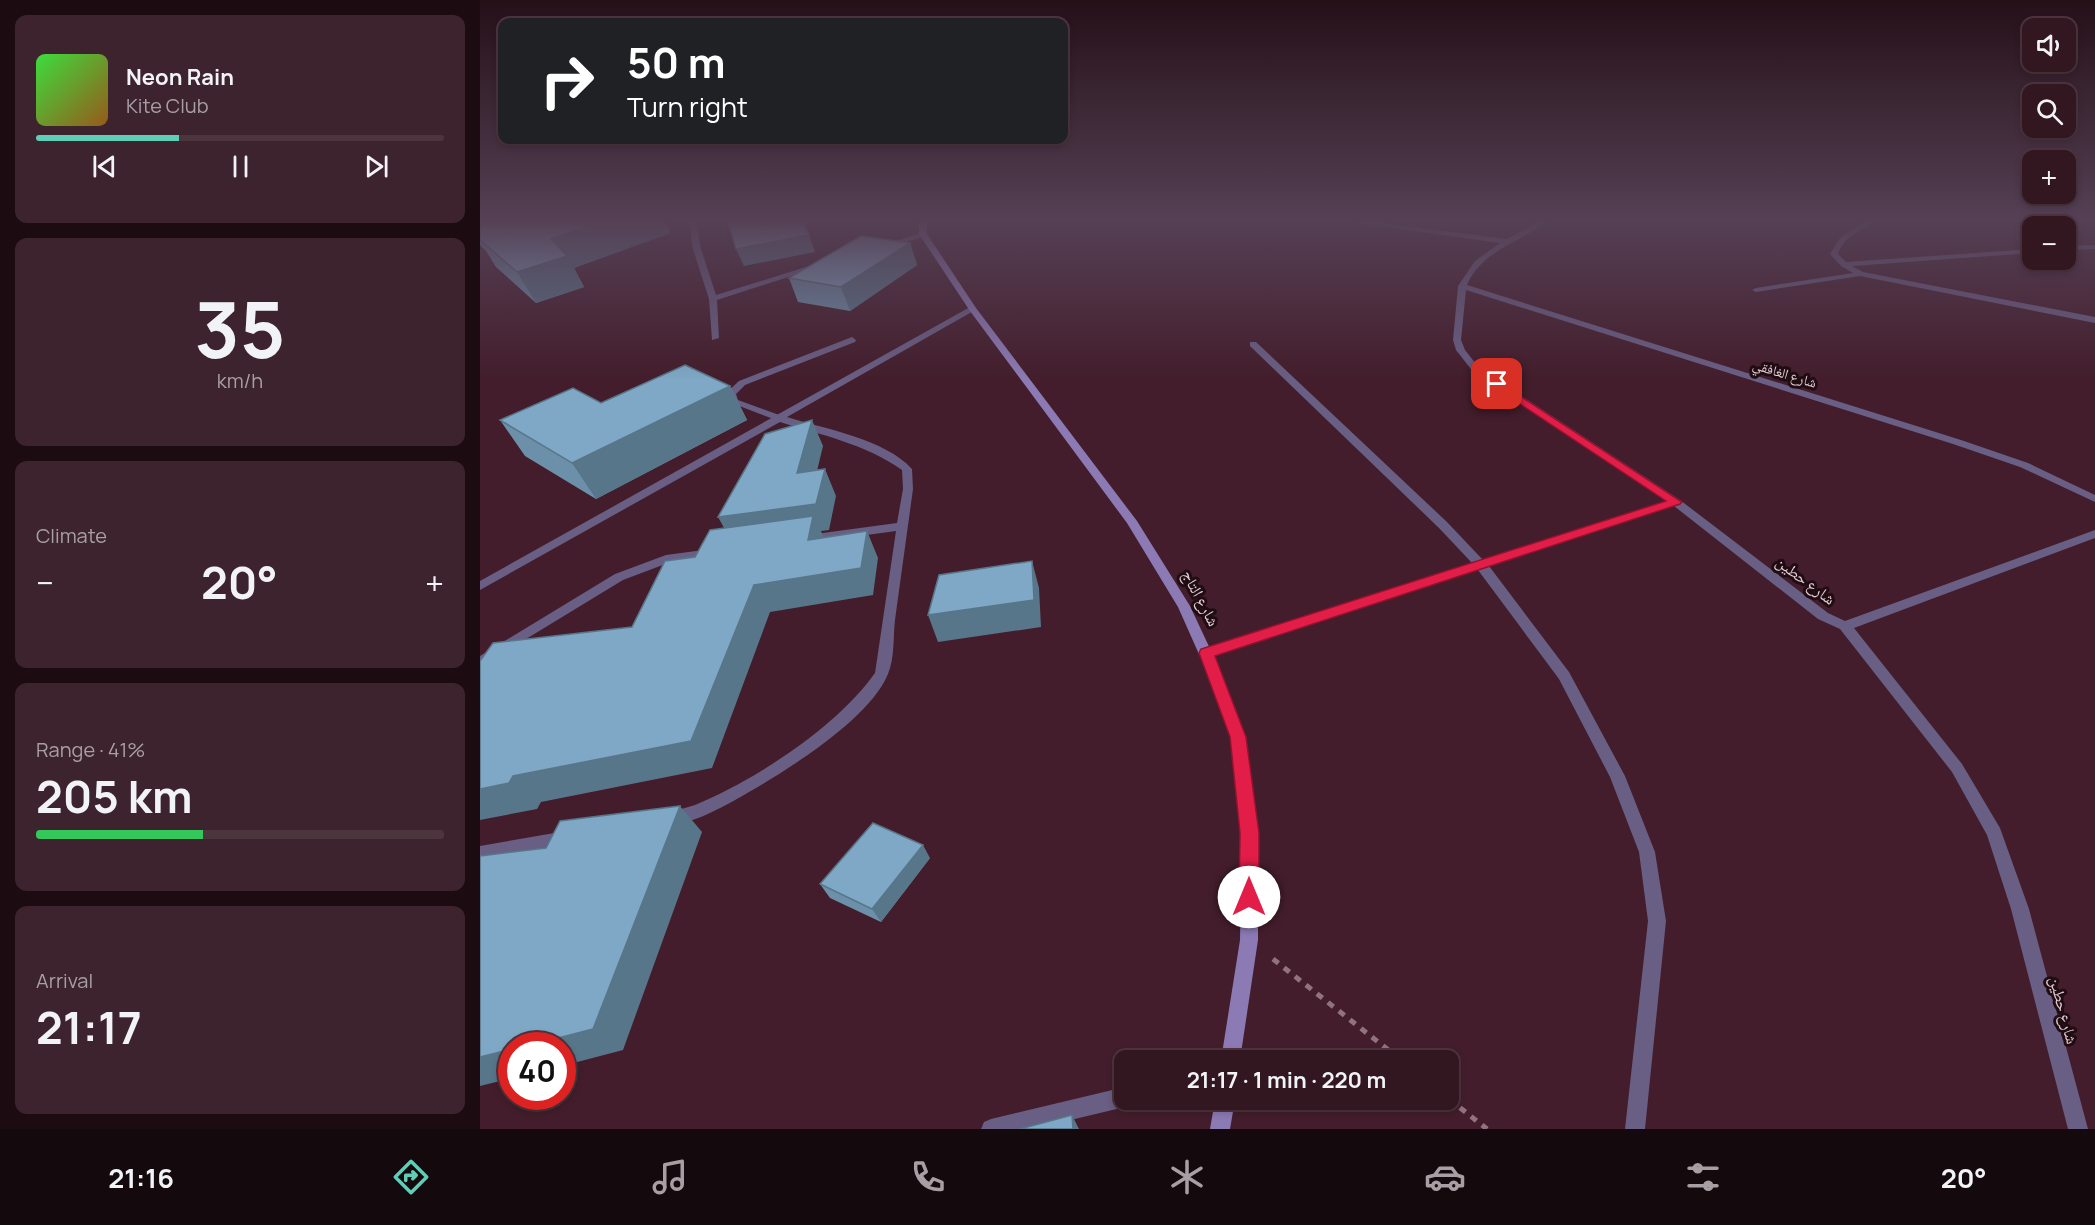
<!DOCTYPE html>
<meta charset="utf-8">
<style>
body{margin:0;font-family:Manrope,"Noto Naskh Arabic",sans-serif;background:#3d232d;color:#f1f3f6;height:100vh;display:flex;flex-direction:column;font-size:22px;white-space:nowrap}
*{box-sizing:border-box;margin:0}
p{font-size:20px;color:#a89fa5}
.icon{flex:none;width:33px;height:33px;fill:none;stroke:currentColor;stroke-width:2;stroke-linecap:round;stroke-linejoin:round}
.map{position:relative;flex:1;overflow:hidden}
.details{display:flex;flex-direction:column;gap:15px;padding:15px;background:#1c0c12;width:480px}
.details>*{flex:none}
.banner{position:absolute;left:18px;top:18px;width:570px;height:126px;border-radius:12px;box-shadow:0 3px 9px #0003,0 0 0 2px #4d353e;background:#202124;color:#fff;overflow:hidden}
.buttons{position:absolute;left:1542px;top:18px;display:grid;gap:12px}
.buttons a{display:grid;place-items:center;width:54px;height:54px;border-radius:12px;background:#321620;box-shadow:0 3px 9px #0003,0 0 0 2px #4d353e;font-size:30px}
.speed{position:absolute;left:18px;top:1032px;display:flex;gap:12px;font-size:30px;font-weight:700;text-align:center}
.speed>*{display:grid;place-content:center;width:78px;height:78px;border-radius:50%;background:#321620;box-shadow:0 3px 9px #0003,0 0 0 2px #4d353e;line-height:1}
.speed .limit{border:9px solid #d22;background:#fff;color:#111}
.pin{position:absolute;display:grid;place-items:center;width:51px;height:51px;color:#fff;margin:-26px;border-radius:12px;box-shadow:0 3px 9px #0006}
.me{position:absolute;width:66px;margin:-33px;rotate:0deg;stroke-linejoin:round;filter:drop-shadow(0 0 4px #0008)}
.turn{display:flex;align-items:center;gap:21px;height:126px;padding:0 30px;font-size:27px}
.turn .icon{width:78px;height:78px;stroke-width:2.5}
.turn b{display:block;font-size:42px;line-height:51px}
.big{font-size:45px;font-weight:700;line-height:1.1}
.details .widget{flex:1;display:flex;flex-direction:column;justify-content:center;gap:9px;min-width:0;padding:0 21px;border-radius:12px;background:#3d232d}
.details .dial{align-items:center;gap:0}
.dial b{font-size:78px;line-height:1}
.song{display:flex;align-items:center;gap:18px}
.cover{width:72px;height:72px;border-radius:9px;background:linear-gradient(135deg,hsl(120 70% 55%),hsl(30 70% 35%))}
.played{height:6px;border-radius:3px;background:linear-gradient(90deg,#5eceb7 35%,#4d353e 35%)}
.keys{display:flex;justify-content:space-around;direction:ltr}
.heat{display:flex;justify-content:space-between;align-items:center;font-size:33px;direction:ltr}
.charge{height:9px;border-radius:4px;background:linear-gradient(90deg,#34c759 41%,#4d353e 0)}
.trip{position:absolute;left:634px;top:1050px;width:345px;height:60px;border-radius:12px;background:#321620;box-shadow:0 3px 9px #0003,0 0 0 2px #4d353e;font-weight:700;line-height:60px;text-align:center}
.tab-bar{display:flex;height:96px;justify-content:space-around;align-items:center;background:#14090d;color:#a89fa5}
.tab-bar .icon{width:42px;height:42px}
.tab-bar .on{color:#5eceb7}
.tab-bar b{font-size:27px;color:#f1f3f6}
main{display:flex;flex:1;min-height:0}
.map>svg:first-child{display:block}
.lines{fill:none;stroke-linecap:round;stroke-linejoin:round}
.path{stroke:#92727d;stroke-width:5;stroke-dasharray:7 7;stroke-linecap:butt}
.lane{fill:#695e83;fill-rule:evenodd}
.street{fill:#695e83;fill-rule:evenodd}
.secondary{fill:#8c7ab5;fill-rule:evenodd}
.wall{fill:#6c90a9}
.shaded-wall{fill:#58768a}
.building{fill:#7ea8c5;stroke:#58768a;stroke-width:1.5}
.route{fill:#e11d48;stroke:#92132f;stroke-width:1.5}
.labels{text-anchor:middle;dominant-baseline:central;stroke-width:6;stroke-linejoin:round;paint-order:stroke}
.far-street-label{font-size:14px;fill:#e5cbd3;stroke:#1f0d13}
.street-label{font-size:16px;fill:#e5cbd3;stroke:#1f0d13}
</style>
<main>
<section class="details">
<div class="widget">
<div class="song"><i class="cover"></i><div><b>Neon Rain</b><p>Kite Club</p></div></div>
<div class="played"></div>
<div class="keys"><svg class="icon" aria-label="previous" viewBox="0 0 24 24"><path d="M18 5L8 12l10 7zM5 5v14"/></svg><svg class="icon" aria-label="pause" viewBox="0 0 24 24"><path d="M8 5v14M16 5v14"/></svg><svg class="icon" aria-label="next" viewBox="0 0 24 24"><path d="M6 5l10 7-10 7zM19 5v14"/></svg></div>
</div>
<div class="widget dial"><b>35</b><p>km/h</p></div>
<div class="widget"><p>Climate</p>
<div class="heat"><a>−</a><b class="big">20°</b><a>+</a></div>
</div>
<div class="widget"><p>Range · 41%</p><b class="big">205 km</b><div class="charge"></div></div>
<div class="widget"><p>Arrival</p><b class="big">21:17</b></div>
</section>
<div class="map">
<svg width="1615" height="1129" viewBox="0 0 1615 1129">
<rect width="100%" height="100%" fill="#431d2b"/>
<g class="lines">
<!-- path -->
<path class="path" d="M 793,959 L 921,1060
M 969,1099 L 1007,1129"/>
<!-- lane -->
<path class="lane" d="M 372,337 L 376,340 L 375,342 L 265,385 L 256,394 L 258,400 L 302,416 L 302,420 L 296,420 L 249,402 L 246,393 L 259,381 Z"/>
<!-- street -->
<path class="street" d="M 209,222 L 216,222 L 221,249 L 236,295 L 329,266 L 336,268 L 237,300 L 239,338 L 232,340 L 229,299 L 213,249 Z
M 870,222 L 893,222 L 1027,239 L 1058,222 L 1067,222 C 1040,242 1001,251 987,285 L 1481,440 L 1548,463 L 1615,495 L 1615,502 L 1540,467 L 1473,444 L 986,290 L 981,340 L 985,350 L 1000,369 L 1200,500 L 1348,613 L 1365,621 L 1615,530 L 1615,538 L 1374,628 L 1482,764 L 1520,828 L 1549,909 L 1608,1129 L 1588,1129 L 1531,909 L 1507,835 L 1472,772 L 1360,629 L 1338,619 L 1194,506 L 1009,566 L 1089,672 L 1145,776 L 1175,852 L 1186,921 L 1165,1129 L 1145,1129 L 1168,921 L 1159,852 L 1130,777 L 1079,679 L 998,570 L 731,657 L 721,657 L 719,653 L 721,649 L 992,563 L 959,528 L 770,346 L 770,342 L 776,342 L 967,522 L 1003,560 L 1187,501 L 994,373 L 976,350 L 973,340 L 978,286 L 995,261 L 1020,243 Z
M 1384,222 L 1392,222 C 1380,232 1363,237 1358,254 L 1366,262 L 1552,249 L 1552,253 L 1372,266 L 1383,272 L 1615,317 L 1615,323 L 1380,276 L 1276,292 L 1272,290 L 1276,288 L 1373,273 L 1361,266 L 1350,254 L 1360,238 Z
M 443,232 L 446,232 L 446,236 L 406,248 L 402,246 Z
M 1615,245 L 1615,249 L 1586,250 L 1586,246 Z
M 490,307 L 497,309 L 307,417 C 345,429 405,439 432,469 L 433,489 C 427,533 421,576 415,620 C 413,637 415,657 408,674 C 390,719 306,771 264,795 C 248,804 205,829 188,823 L 186,818 L 188,813 C 197,810 206,808 215,805 C 275,780 357,727 395,673 L 416,531 L 328,543 L 322,539 L 328,535 L 417,523 L 423,489 L 422,470 C 385,444 342,435 300,422 L 0,590 L 0,581 Z
M 231,549 L 235,550 L 237,553 L 235,556 L 188,563 L 143,580 L 0,667 L 0,656 L 135,574 L 186,555 Z
M 86,831 L 92,833 L 94,838 L 92,843 L 86,845 L 0,860 L 0,846 Z
M 645,1087 L 645,1100 L 654,1100 L 652,1104 L 645,1107 L 553,1129 L 501,1129 L 504,1122 L 511,1119 Z"/>
<!-- secondary -->
<path class="secondary" d="M 439,222 L 447,222 L 447,234 L 496,308 L 657,521 L 710,606 L 740,670 L 765,737 L 778,833 L 778,940 L 760,1060 L 741,1060 L 760,940 L 762,833 L 751,737 L 726,670 L 698,607 L 647,523 L 490,311 L 439,234 Z
M 735,1100 L 755,1100 L 750,1129 L 730,1129 Z"/>
</g>
<!-- wall -->
<path class="wall" d="M 0,222 L 187,222 L 190,233 L 94,268 L 104,287 L 56,303 L 16,267 L 6,251 L 0,245 Z
M 430,243 L 437,265 L 370,311 L 318,302 L 309,278 Z
M 250,386 L 267,420 L 116,499 L 45,456 L 20,420 L 121,403 Z
M 450,858 L 401,922 L 350,898 L 340,884 Z"/>
<!-- shaded-wall -->
<path class="shaded-wall" d="M 121,222 L 187,222 L 190,233 L 94,268 L 104,287 L 56,303 L 37,272 L 71,239 Z
M 329,235 L 335,252 L 264,266 L 256,249 Z
M 430,243 L 437,265 L 370,311 L 361,287 Z
M 250,386 L 267,420 L 116,499 L 92,463 Z
M 332,420 L 343,446 L 330,500 L 317,473 Z
M 345,469 L 356,496 L 349,530 L 341,531 L 346,543 L 253,544 L 238,517 Z
M 387,531 L 398,558 L 393,595 L 290,612 L 232,768 L 61,802 L 57,809 L 0,820 L 0,789 L 33,776 L 274,585 Z
M 552,561 L 559,588 L 561,627 L 458,642 L 448,615 Z
M 200,806 L 222,832 L 143,1050 L 82,1066 L 82,1046 L 47,1046 Z
M 443,845 L 450,858 L 401,922 L 392,909 Z
M 32,1049 L 32,1078 L 0,1086 L 0,1057 Z
M 592,1115 L 599,1129 L 593,1129 Z"/>
<!-- building -->
<path class="building" d="M 0,222 L 121,222 L 71,239 L 87,256 L 37,272 L 0,240 Z
M 248,222 L 323,222 L 329,235 L 256,249 Z
M 381,236 L 430,243 L 361,287 L 309,278 Z
M 205,365 L 250,386 L 92,463 L 20,420 L 93,388 L 121,403 Z
M 332,420 L 317,473 L 345,469 L 336,504 L 238,517 L 285,434 Z
M 333,516 L 328,540 L 387,531 L 381,568 L 274,585 L 211,741 L 33,776 L 29,783 L 0,789 L 0,661 L 13,643 L 152,627 L 185,561 L 215,557 L 230,530 Z
M 552,561 L 554,600 L 448,615 L 459,575 Z
M 200,806 L 113,1029 L 47,1046 L 32,1046 L 32,1049 L 0,1057 L 0,856 L 66,848 L 80,821 Z
M 393,823 L 443,845 L 392,909 L 340,884 Z
M 592,1115 L 593,1129 L 540,1129 Z"/>
<!-- sky -->
<linearGradient id="sky" x2="0" y2="1"><stop stop-color="#251018"/><stop offset="0.58" stop-color="#554055"/><stop offset="1" stop-color="#554055" stop-opacity="0"/></linearGradient>
<rect width="1615" height="380" fill="url(#sky)"/>
<!-- route -->
<path class="route" d="M 1017,381 L 1202,502 L 1200,504 L 735,656 L 766,737 L 779,833 L 779,897 L 776,904 L 769,906 L 762,904 L 759,897 L 760,833 L 750,737 L 719,653 L 721,649 L 1186,501 L 1013,386 L 1012,384 Z"/>
<g class="labels">
<!-- far-street labels -->
<g class="far-street-label">
<text transform="translate(1305 373) rotate(17)">شارع الغافقي</text>
</g>
<!-- street labels -->
<g class="street-label">
<text transform="translate(1326 580) rotate(37)">شارع حطين</text>
<text transform="translate(721 598) rotate(62)">شارع التاج</text>
<text transform="translate(1584 1010) rotate(75)">شارع حطين</text>
</g>
</g>
</svg>
<div class="buttons">
<a><svg class="icon" aria-label="sound" viewBox="0 0 24 24"><path d="M4 9h4l5-4v14l-5-4H4zM17 9q2 3 0 6"/></svg></a>
<a><svg class="icon" aria-label="search" viewBox="0 0 24 24"><circle cx="10" cy="10" r="6"/><path d="M15 15l6 6"/></svg></a>
<a>+</a>
<a>−</a>
</div>
<div class="speed"><div class="limit">40</div></div>
<div class="pin" style="left:1017px;top:384px;background:#d93025"><svg class="icon" aria-label="arrive" viewBox="0 0 24 24"><path d="M6 21V4h12l-3 4 3 4H6"/></svg></div>
<svg class="me" style="left:769px;top:897px" viewBox="-20 -20 40 40"><circle r="19" fill="#fff"/><path d="M0-13L10 11 0 6-10 11z" fill="#e11d48"/></svg>
<div class="trip">21:17 · 1 min · 220 m</div>
<div class="banner">
<div class="turn"><svg class="icon" aria-label="right" viewBox="0 0 24 24"><path d="M7 20v-9h11M14 6l5 5-5 5"/></svg><div><b>50 m</b>Turn right</div></div>
</div>
</div>
</main>
<nav class="tab-bar">
<b>21:16</b>
<svg class="icon on" aria-label="directions" viewBox="0 0 24 24"><path d="M12 3l9 9-9 9-9-9zM9 14v-3h6M13 9l2 2-2 2"/></svg>
<svg class="icon" aria-label="music" viewBox="0 0 24 24"><path d="M9 18V5l10-2v13"/><circle cx="6" cy="18" r="3"/><circle cx="16" cy="16" r="3"/></svg>
<svg class="icon" aria-label="phone" viewBox="0 0 24 24"><path d="M5 4h4l2 5-3 2q2 4 5 5l2-3 5 2v4C11 20 4 13 5 4z"/></svg>
<svg class="icon" aria-label="climate" viewBox="0 0 24 24"><path d="M12 3v18M4 7l16 10M4 17L20 7"/></svg>
<svg class="icon" aria-label="car" viewBox="0 0 24 24"><path d="M5 17H2v-5l4-1 3-4h7l3 4 3 1v5h-3M9 17h6M6 11h13"/><circle cx="7" cy="17" r="2"/><circle cx="17" cy="17" r="2"/></svg>
<svg class="icon" aria-label="filters" viewBox="0 0 24 24"><path d="M4 7h16M4 17h16"/><circle cx="9" cy="7" r="2"/><circle cx="15" cy="17" r="2"/></svg>
<b>20°</b>
</nav>
